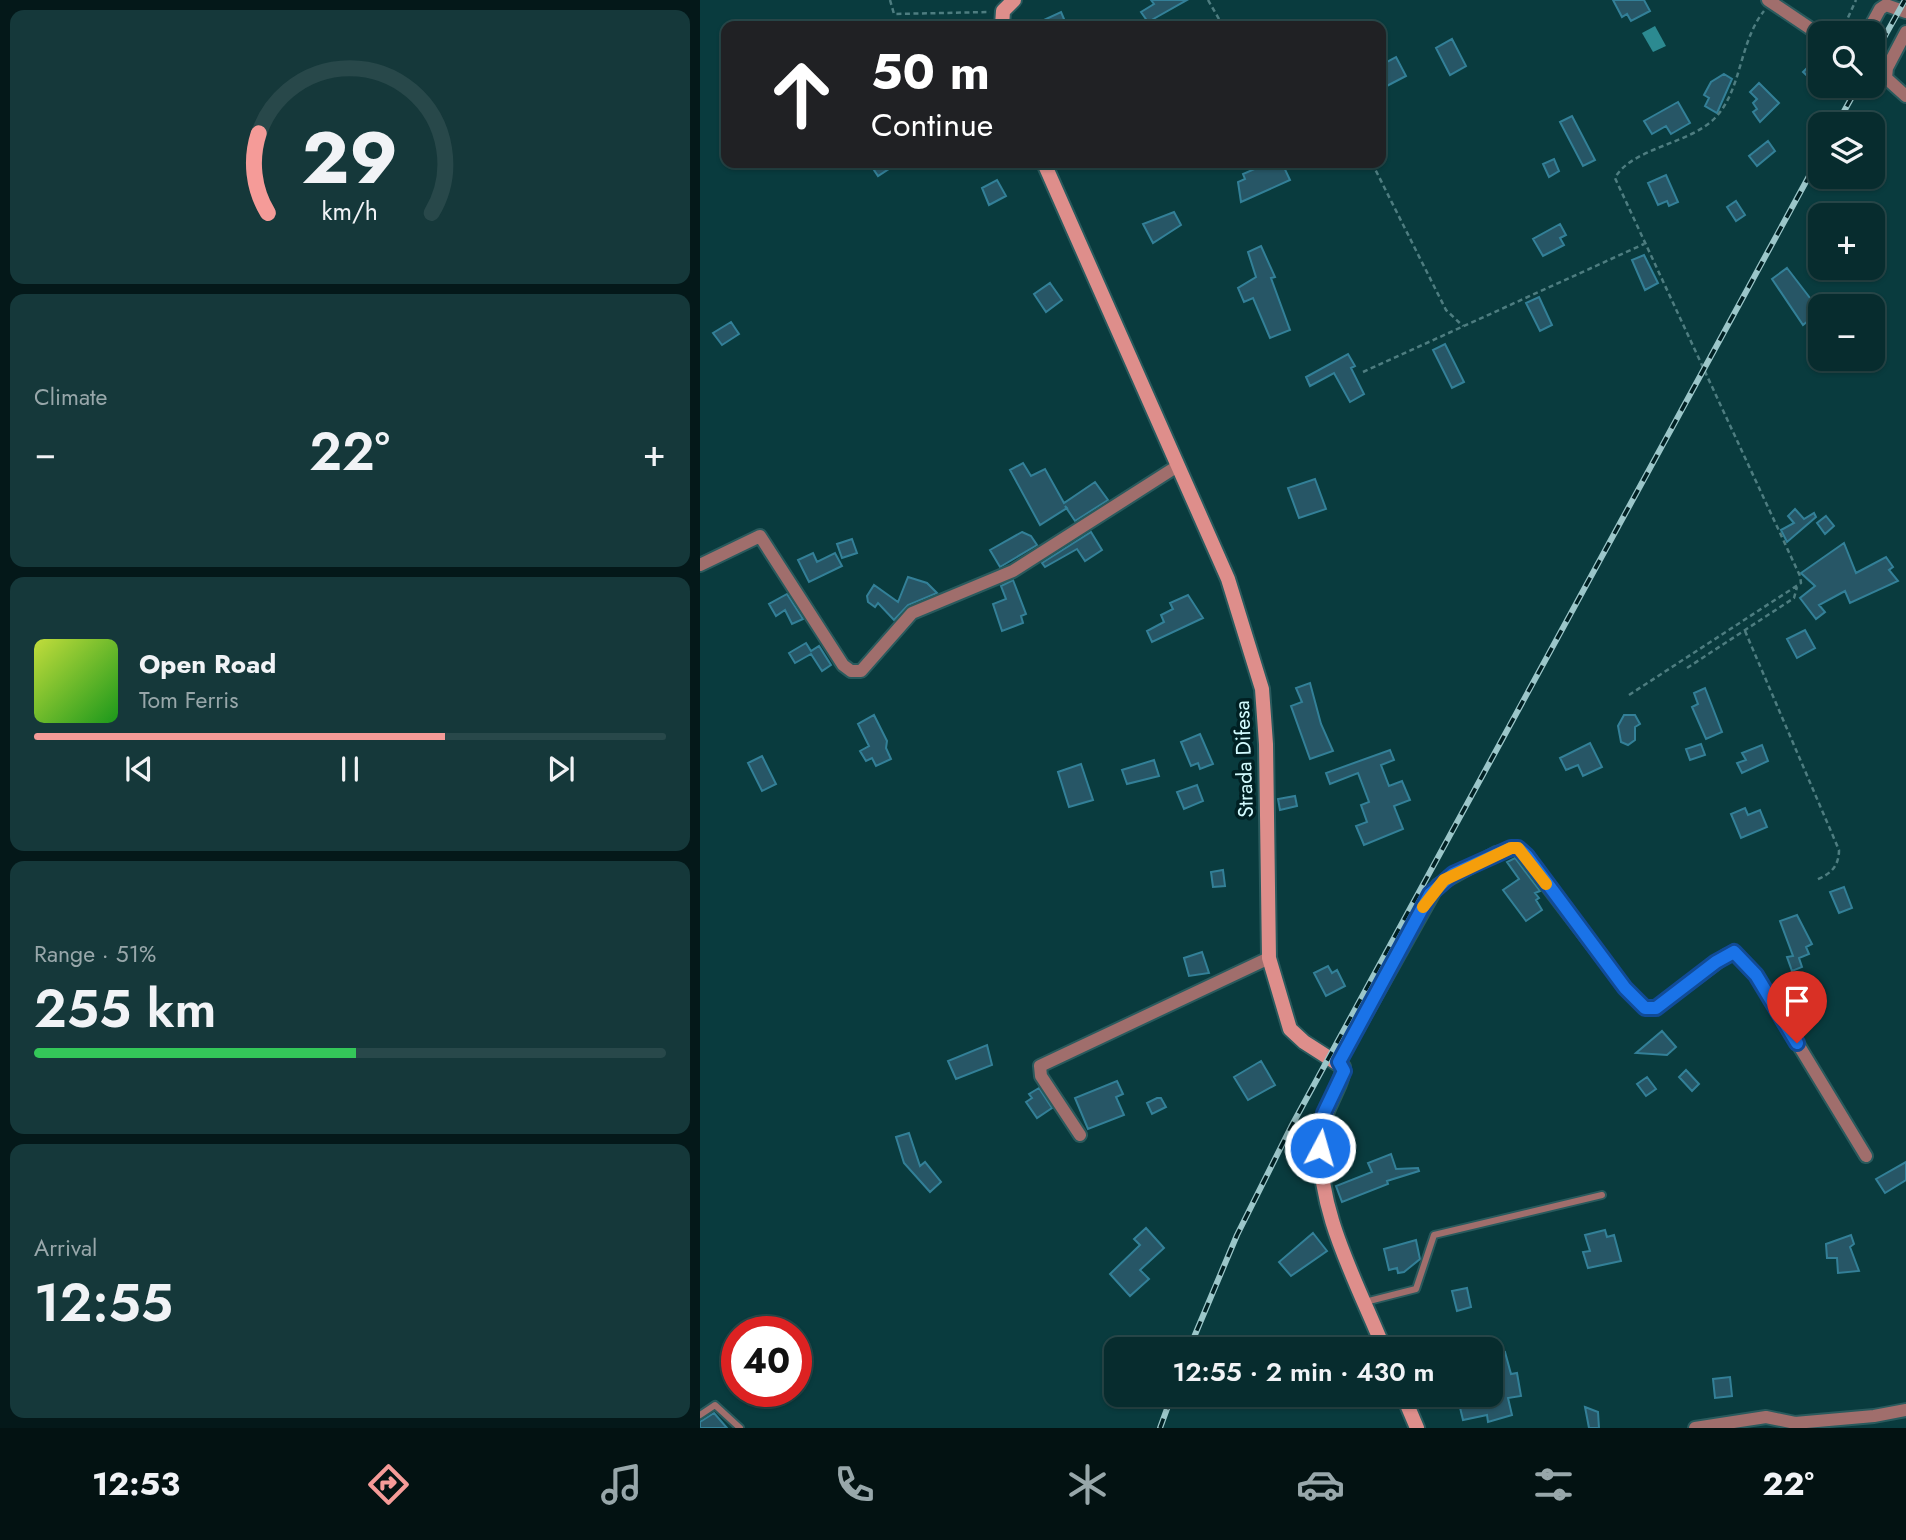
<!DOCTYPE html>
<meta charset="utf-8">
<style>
body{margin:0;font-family:Jost,sans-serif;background:#15383a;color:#f1f3f6;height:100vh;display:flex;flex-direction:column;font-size:26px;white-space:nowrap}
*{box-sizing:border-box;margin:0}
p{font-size:23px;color:#98a7aa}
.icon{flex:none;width:38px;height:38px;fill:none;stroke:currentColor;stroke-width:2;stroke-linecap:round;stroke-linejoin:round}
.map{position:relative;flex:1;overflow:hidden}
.sheet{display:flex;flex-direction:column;gap:10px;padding:10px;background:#041819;width:700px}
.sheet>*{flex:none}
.hud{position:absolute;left:21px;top:21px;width:665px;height:147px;border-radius:14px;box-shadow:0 2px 5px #0004,0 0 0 2px #28484a;background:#202124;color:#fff;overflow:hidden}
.fabs{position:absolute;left:1108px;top:21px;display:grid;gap:14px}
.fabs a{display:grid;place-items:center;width:77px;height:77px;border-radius:14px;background:#072c2e;box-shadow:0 2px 5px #0004,0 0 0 2px #28484a;font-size:35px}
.speed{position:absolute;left:21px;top:1316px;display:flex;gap:14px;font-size:35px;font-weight:700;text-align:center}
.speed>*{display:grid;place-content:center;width:91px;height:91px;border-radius:50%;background:#072c2e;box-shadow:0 2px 5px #0004,0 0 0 2px #28484a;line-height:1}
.speed .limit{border:10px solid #d22;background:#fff;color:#111}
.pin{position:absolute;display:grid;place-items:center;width:60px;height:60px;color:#fff;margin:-72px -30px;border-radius:50% 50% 50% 0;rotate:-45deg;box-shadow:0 0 7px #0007}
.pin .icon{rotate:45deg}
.me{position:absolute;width:77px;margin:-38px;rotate:6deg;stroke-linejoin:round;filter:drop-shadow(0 0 5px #0008)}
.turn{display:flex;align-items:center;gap:24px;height:147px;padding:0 35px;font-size:32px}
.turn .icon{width:91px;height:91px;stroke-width:2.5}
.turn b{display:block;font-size:49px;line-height:60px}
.big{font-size:52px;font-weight:600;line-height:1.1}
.sheet .widget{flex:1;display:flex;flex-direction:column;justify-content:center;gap:10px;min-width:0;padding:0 24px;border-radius:14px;background:#15383a}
.sheet .dial{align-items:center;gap:0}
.dial svg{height:182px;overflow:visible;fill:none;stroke:#28484a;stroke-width:7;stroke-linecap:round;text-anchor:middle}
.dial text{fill:#f1f3f6;stroke:none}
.song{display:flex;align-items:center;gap:21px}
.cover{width:84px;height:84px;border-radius:10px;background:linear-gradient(135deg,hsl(70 70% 55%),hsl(120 70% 35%))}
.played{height:7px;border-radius:4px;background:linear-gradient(90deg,#f59b98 65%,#28484a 65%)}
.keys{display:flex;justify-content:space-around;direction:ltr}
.heat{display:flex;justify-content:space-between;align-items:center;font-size:38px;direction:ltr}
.charge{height:10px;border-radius:5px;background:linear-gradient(90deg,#34c759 51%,#28484a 0)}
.trip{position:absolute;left:404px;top:1337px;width:399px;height:70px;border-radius:14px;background:#072c2e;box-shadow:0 2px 5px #0004,0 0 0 2px #28484a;font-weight:600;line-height:70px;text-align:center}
.menu{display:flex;height:112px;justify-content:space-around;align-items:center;background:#031212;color:#98a7aa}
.menu .icon{width:49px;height:49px}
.menu .selected{color:#f59b98}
.menu b{font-size:32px;color:#f1f3f6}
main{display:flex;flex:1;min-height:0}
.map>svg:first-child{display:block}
.water{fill:#2c8a91}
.building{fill:#275666;stroke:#338098;stroke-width:2}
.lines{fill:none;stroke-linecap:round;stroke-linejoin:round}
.lane-casing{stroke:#295a5d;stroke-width:10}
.street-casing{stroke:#295a5d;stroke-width:16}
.secondary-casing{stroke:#295a5d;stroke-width:18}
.path{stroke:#4e7d80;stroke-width:2.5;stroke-dasharray:5 3.5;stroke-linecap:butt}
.lane{stroke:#a06e6c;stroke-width:6}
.street{stroke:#a06e6c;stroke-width:12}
.secondary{stroke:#de8e8b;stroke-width:14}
.rail-casing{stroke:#9bc6c9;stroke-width:6}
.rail{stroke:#002023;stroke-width:3.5;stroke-dasharray:10;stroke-linecap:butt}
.route-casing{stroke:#114b97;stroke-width:18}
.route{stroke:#1a73e8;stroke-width:12}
.slow{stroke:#f59e0b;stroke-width:12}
.labels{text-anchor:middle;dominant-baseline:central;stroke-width:7;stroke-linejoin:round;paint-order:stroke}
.street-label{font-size:21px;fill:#d3fcff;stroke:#002023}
</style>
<main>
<section class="sheet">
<div class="widget dial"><svg viewBox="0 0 100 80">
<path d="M14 69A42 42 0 1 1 86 69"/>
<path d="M14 69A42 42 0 0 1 10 34" stroke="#f59b98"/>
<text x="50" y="56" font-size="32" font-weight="700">29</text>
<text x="50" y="72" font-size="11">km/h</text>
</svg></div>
<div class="widget"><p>Climate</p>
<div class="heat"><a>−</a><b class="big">22°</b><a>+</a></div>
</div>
<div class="widget">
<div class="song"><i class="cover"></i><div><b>Open Road</b><p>Tom Ferris</p></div></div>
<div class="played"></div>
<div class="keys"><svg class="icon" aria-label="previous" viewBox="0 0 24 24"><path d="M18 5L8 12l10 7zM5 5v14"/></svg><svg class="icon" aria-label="pause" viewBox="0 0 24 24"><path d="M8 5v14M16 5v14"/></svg><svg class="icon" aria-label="next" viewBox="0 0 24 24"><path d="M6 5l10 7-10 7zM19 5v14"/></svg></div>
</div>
<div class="widget"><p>Range · 51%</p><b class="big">255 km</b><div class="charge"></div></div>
<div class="widget"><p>Arrival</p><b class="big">12:55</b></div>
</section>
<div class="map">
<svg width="1206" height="1428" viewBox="0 0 1206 1428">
<rect width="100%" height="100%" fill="#093b3e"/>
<!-- water -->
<path class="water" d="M 955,26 L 966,46 L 953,52 L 942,33 Z"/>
<!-- building -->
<path class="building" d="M 451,0 L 487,0 L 448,22 L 441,12 L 454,4 Z
M 913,0 L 944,0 L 950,11 L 931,21 L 927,14 L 922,17 Z
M 361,12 L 367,26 L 331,26 Z
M 752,39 L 766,66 L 750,75 L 736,48 Z
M 1120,55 L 1120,88 L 1103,72 Z
M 696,57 L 706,76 L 681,89 L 681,65 Z
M 1024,74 L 1032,79 L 1017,113 L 1005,106 L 1009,98 L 1004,95 L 1011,82 Z
M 1059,83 L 1079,103 L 1060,122 L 1053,112 L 1057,109 L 1053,103 L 1057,99 L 1050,92 Z
M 978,102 L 990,123 L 971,134 L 966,126 L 952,134 L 944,121 Z
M 872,116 L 895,160 L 883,166 L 860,122 Z
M 1068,141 L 1075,151 L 1057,166 L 1049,156 Z
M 854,159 L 859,171 L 849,177 L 843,164 Z
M 179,163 L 198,163 L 178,176 L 172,167 Z
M 568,163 L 582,163 L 590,180 L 541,202 L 538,182 L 545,179 L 543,174 Z
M 966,175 L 978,202 L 969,206 L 967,201 L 958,205 L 948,183 Z
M 297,180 L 306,196 L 289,205 L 282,188 Z
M 1036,201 L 1045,215 L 1036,221 L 1027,207 Z
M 474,212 L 481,225 L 453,243 L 443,224 Z
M 860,224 L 866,235 L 860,238 L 864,245 L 843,256 L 833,239 Z
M 561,246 L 575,277 L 571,278 L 590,330 L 570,338 L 553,298 L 544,302 L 538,288 L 556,277 L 548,252 Z
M 944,255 L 958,283 L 945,290 L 932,260 Z
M 1087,268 L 1120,311 L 1103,325 L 1072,279 Z
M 350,283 L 362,300 L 346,312 L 334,294 Z
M 839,297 L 852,325 L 840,331 L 826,303 Z
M 31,322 L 39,334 L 22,345 L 13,333 Z
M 745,344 L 764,382 L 752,388 L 733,350 Z
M 648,354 L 655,366 L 651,368 L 664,394 L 650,402 L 634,373 L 610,386 L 606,377 Z
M 323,463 L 331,476 L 345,469 L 364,503 L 395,482 L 408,500 L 375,521 L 365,506 L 367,508 L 340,525 L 310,470 Z
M 615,479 L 626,509 L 599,518 L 588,488 Z
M 1095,509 L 1104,519 L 1114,513 L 1116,517 L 1087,542 L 1081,530 L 1094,523 L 1088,516 Z
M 1126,516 L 1134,526 L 1125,534 L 1117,523 Z
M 322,532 L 331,536 L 337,545 L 300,567 L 290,550 Z
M 391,532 L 402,550 L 385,561 L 377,549 L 345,567 L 342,563 Z
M 152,539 L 157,553 L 142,558 L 137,544 Z
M 1144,543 L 1156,573 L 1186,557 L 1193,567 L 1189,570 L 1198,581 L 1150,603 L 1145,591 L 1119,605 L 1125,612 L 1116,619 L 1100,598 L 1115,586 L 1101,573 Z
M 113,553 L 117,562 L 135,553 L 142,566 L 109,582 L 98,560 Z
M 208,577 L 227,583 L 237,593 L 208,605 L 194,620 L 178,603 L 175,607 L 168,602 L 167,596 L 174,585 L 198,602 Z
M 313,580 L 326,614 L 321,616 L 323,623 L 302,631 L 293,604 L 306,599 L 301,586 Z
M 87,594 L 103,619 L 92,624 L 85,610 L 76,616 L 69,604 Z
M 488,595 L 503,618 L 452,642 L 447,631 L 464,622 L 461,615 L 473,609 L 470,603 Z
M 1105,630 L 1115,648 L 1097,658 L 1087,639 Z
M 106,643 L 111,651 L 119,646 L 131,665 L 122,671 L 111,654 L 95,663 L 89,653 Z
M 610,683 L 621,724 L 633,751 L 610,759 L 591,706 L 602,702 L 596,688 Z
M 1005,688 L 1022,732 L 1006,739 L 992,707 L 998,704 L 994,693 Z
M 174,715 L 187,741 L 186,748 L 191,759 L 176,766 L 172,758 L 166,761 L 160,751 L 169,746 L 158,724 Z
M 924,715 L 935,715 L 940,724 L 935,727 L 935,740 L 928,745 L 921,742 L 918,726 Z
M 500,734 L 513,764 L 500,769 L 498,763 L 491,766 L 481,742 Z
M 890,743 L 902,767 L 883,776 L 878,765 L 866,770 L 860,758 Z
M 1001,744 L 1005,755 L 990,760 L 986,749 Z
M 1062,745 L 1068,761 L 1042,773 L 1037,763 L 1046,760 L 1042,753 Z
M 690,750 L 694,760 L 681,765 L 689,786 L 702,781 L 710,800 L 694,806 L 703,829 L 664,845 L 656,826 L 667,822 L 661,805 L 669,802 L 658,773 L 630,784 L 626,773 Z
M 62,756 L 76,784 L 62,791 L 48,763 Z
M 454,760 L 459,776 L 427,784 L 422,770 Z
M 381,764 L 393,800 L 369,807 L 358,772 Z
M 497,785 L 503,801 L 484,809 L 477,792 Z
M 595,796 L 597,806 L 580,810 L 578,799 Z
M 1045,808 L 1048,815 L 1060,810 L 1067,827 L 1041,838 L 1031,814 Z
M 815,858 L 840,891 L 835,893 L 839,898 L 836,900 L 842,910 L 826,921 L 803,890 L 819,879 L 807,862 Z
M 523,870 L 525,886 L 513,887 L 511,872 Z
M 1144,887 L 1152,908 L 1139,913 L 1130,892 Z
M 1097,915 L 1112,944 L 1106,947 L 1109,954 L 1099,958 L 1102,967 L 1092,971 L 1087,957 L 1093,956 L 1080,921 Z
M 502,952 L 509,973 L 489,976 L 484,958 Z
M 628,966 L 632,973 L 637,970 L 645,986 L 626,996 L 614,973 Z
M 1088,982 L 1104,1004 L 1090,1014 L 1082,1001 L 1086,997 L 1080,987 Z
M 962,1031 L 976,1047 L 967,1055 L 936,1053 Z
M 287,1045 L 292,1065 L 256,1079 L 248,1061 Z
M 561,1061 L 575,1085 L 548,1100 L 534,1077 Z
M 986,1070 L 999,1084 L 992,1091 L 979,1077 Z
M 947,1077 L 956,1089 L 946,1096 L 937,1084 Z
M 417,1081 L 423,1094 L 416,1097 L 424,1115 L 388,1129 L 375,1098 Z
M 339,1088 L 352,1108 L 337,1118 L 326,1102 L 332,1098 L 329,1094 Z
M 457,1098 L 461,1098 L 466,1107 L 452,1114 L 447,1103 Z
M 209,1133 L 220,1166 L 225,1162 L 241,1182 L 230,1192 L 204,1163 L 196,1137 Z
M 691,1154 L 696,1169 L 718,1168 L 719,1171 L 687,1181 L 688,1184 L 642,1202 L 636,1186 L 672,1172 L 668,1163 Z
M 1206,1162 L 1206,1180 L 1185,1193 L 1176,1179 Z
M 446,1228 L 464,1248 L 440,1270 L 449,1279 L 430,1296 L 410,1274 L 440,1245 L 434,1239 Z
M 905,1230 L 907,1237 L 914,1235 L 921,1261 L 888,1268 L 883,1252 L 890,1251 L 885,1235 Z
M 613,1233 L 627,1251 L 591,1276 L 579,1262 Z
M 1151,1235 L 1154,1244 L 1150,1247 L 1159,1271 L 1138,1273 L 1137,1258 L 1127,1258 L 1126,1244 Z
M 716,1240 L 720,1259 L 704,1272 L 698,1273 L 697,1268 L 689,1270 L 684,1249 Z
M 767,1288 L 771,1307 L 757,1311 L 752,1291 Z
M 805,1352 L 811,1374 L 817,1373 L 821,1396 L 808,1398 L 812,1415 L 788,1422 L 787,1415 L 763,1420 L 757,1395 L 791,1395 L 791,1355 Z
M 1030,1377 L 1032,1396 L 1015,1398 L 1013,1379 Z
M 885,1407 L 898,1412 L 899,1428 L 889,1428 Z
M 14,1413 L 27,1428 L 0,1428 L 0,1422 Z"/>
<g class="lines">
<defs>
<path id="lane" d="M 665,1302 L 716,1289 L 734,1235 L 902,1195
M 0,1415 L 15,1405 L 40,1428"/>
<path id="street" d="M 1068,0 L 1120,35
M 1206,32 L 1187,68 L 1186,78 L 1206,96
M 1167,33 L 1180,9 L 1186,5 L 1206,12
M 0,565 L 60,536 L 143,665 L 151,671 L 161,671 L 212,613 L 313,571 L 476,467
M 639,1062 L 738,885 L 796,853 L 818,848 L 925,988 L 945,1008 L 956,1008 L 1027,955 L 1034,952 L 1056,975 L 1166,1156
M 380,1135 L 341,1076 L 340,1066 L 569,958
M 995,1428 L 1066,1417 L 1095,1423 L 1174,1416 L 1206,1410"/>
<path id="secondary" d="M 302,26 L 303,11 L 314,0
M 344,163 L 528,579 L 562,689 L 566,744 L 569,958 L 590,1029 L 604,1042 L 643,1067 C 643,1086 623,1108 621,1133 C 614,1207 657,1282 684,1349
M 703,1395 L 717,1428"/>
</defs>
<!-- lane casing -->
<use href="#lane" class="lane-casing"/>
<!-- street casing -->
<use href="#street" class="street-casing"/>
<!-- secondary casing -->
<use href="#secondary" class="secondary-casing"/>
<!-- path -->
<path class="path" d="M 190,0 L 194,14 L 290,12
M 508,0 L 523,26
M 1141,33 L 1156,0
M 672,163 L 746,310 L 763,326
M 663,372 L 944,244
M 1045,631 L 1139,850 C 1139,866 1131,874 1116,880
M 987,668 L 1094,598 L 1097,587
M 929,695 L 1101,583 L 1100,576 L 915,178 C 931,148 990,144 1015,118 C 1042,90 1039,42 1064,11"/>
<!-- lane -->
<use href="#lane" class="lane"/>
<!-- street -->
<use href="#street" class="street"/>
<!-- secondary -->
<use href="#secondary" class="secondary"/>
<defs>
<path id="rail" d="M 1172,59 L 1205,0
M 1137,124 L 1158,86
M 489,1349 L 537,1235 L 591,1127 L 1120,156
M 460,1428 L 472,1395"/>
</defs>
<!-- rail casing -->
<use href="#rail" class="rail-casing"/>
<!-- rail -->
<use href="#rail" class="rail"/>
</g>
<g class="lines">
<defs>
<path id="route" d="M 620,1148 L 624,1113 L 644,1071 L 639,1062 L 730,894 L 753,874 L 811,848 L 818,848 L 827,856 L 925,988 L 945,1008 L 956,1008 L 1016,962 L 1034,952 L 1056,975 L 1097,1043"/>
</defs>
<!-- route casing -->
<use href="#route" class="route-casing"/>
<!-- route -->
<use href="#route" class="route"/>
<!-- slow -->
<path class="slow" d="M 723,907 L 744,880 L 811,848 L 818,848 L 846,884"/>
</g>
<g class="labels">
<!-- street labels -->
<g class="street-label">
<text transform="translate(544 759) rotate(-92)">Strada Difesa</text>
</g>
</g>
</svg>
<div class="fabs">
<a><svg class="icon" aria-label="search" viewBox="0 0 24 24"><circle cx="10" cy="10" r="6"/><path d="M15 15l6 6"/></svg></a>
<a><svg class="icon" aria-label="layers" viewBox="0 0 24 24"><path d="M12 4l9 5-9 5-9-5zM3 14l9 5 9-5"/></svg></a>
<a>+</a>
<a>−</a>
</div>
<div class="speed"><div class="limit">40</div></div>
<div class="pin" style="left:1097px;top:1043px;background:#d93025"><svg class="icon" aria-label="arrive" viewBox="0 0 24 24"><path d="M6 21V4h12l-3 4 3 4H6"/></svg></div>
<svg class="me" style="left:620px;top:1148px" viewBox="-20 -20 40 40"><circle r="17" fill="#1a73e8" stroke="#fff" stroke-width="3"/><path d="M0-11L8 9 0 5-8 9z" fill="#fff"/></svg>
<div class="trip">12:55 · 2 min · 430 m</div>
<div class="hud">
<div class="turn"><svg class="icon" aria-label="ahead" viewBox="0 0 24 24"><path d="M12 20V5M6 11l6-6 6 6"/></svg><div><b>50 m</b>Continue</div></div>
</div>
</div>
</main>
<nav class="menu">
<b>12:53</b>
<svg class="icon selected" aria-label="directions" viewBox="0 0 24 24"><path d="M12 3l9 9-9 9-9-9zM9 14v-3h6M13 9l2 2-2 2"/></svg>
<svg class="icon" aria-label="music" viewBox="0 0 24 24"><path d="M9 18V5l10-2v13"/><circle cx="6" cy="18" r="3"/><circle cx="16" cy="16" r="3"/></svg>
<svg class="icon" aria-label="phone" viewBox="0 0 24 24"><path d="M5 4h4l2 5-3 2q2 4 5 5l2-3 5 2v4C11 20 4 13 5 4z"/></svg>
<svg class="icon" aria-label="climate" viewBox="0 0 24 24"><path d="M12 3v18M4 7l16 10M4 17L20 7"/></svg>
<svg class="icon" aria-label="car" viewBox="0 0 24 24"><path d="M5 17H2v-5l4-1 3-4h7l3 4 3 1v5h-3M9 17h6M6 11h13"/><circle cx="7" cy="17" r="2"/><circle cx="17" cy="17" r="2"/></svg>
<svg class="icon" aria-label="filters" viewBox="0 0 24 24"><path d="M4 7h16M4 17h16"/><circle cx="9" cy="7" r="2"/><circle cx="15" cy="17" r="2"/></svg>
<b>22°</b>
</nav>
